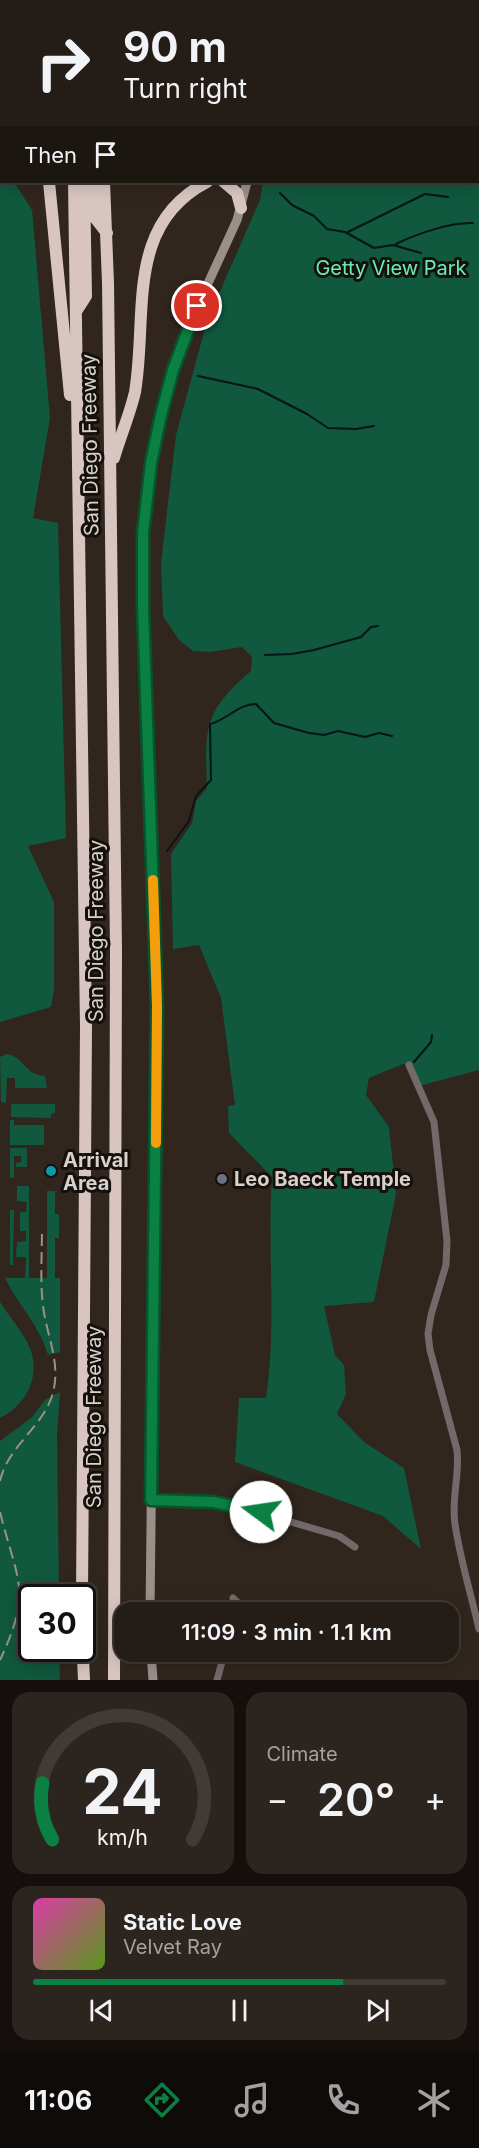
<!DOCTYPE html>
<meta charset="utf-8">
<style>
body{margin:0;font-family:Inter,sans-serif;background:#2c251f;color:#f1f3f6;height:100vh;display:flex;flex-direction:column;font-size:22px;white-space:nowrap}
*{box-sizing:border-box;margin:0}
p{font-size:20px;color:#a3a1a1}
.icon{flex:none;width:33px;height:33px;fill:none;stroke:currentColor;stroke-width:2;stroke-linecap:round;stroke-linejoin:round}
.map{position:relative;height:1680px;overflow:hidden}
.sheet{display:flex;flex-direction:column;gap:12px;padding:12px;background:#140f0c;flex:1}
.sheet>*{flex:none}
.guide{position:absolute;left:0px;top:0px;width:480px;height:183px;box-shadow:0 3px 15px #0003,0 0 0 2px #413a35;background:#241c16;color:#f1f3f6;overflow:hidden}
.speed{position:absolute;left:18px;top:1584px;display:flex;gap:12px;font-size:30px;font-weight:700;text-align:center}
.speed>*{display:grid;place-content:center;width:78px;height:78px;border-radius:50%;background:#241c16;box-shadow:0 3px 15px #0003,0 0 0 2px #413a35;line-height:1}
.speed .limit{border:3px solid #111;border-radius:9px;background:#fff;color:#111}
.pin{position:absolute;display:grid;place-items:center;width:51px;height:51px;color:#fff;margin:-26px;border:3px solid #fff;border-radius:50%;box-shadow:0 2px 6px #0007}
.me{position:absolute;width:66px;margin:-33px;rotate:284deg;stroke-linejoin:round;filter:drop-shadow(0 0 4px #0008)}
.turn{display:flex;align-items:center;gap:21px;height:126px;padding:0 24px;font-size:27px}
.turn .icon{width:78px;height:78px;stroke-width:2.5}
.turn b{display:block;font-size:42px;line-height:51px}
.then{display:flex;align-items:center;height:57px;padding:0 24px;background:#0003;gap:12px;font-size:22px}
.big{font-size:45px;font-weight:600;line-height:1.1}
.sheet .tile{flex:1;display:flex;flex-direction:column;justify-content:center;gap:9px;min-width:0;padding:0 21px;border-radius:18px;background:#2c251f}
.sheet .dial{align-items:center;gap:0}
.dial svg{height:156px;overflow:visible;fill:none;stroke:#413a35;stroke-width:7;stroke-linecap:round;text-anchor:middle}
.dial text{fill:#f1f3f6;stroke:none}
.song{display:flex;align-items:center;gap:18px}
.cover{width:72px;height:72px;border-radius:9px;background:linear-gradient(135deg,hsl(320 70% 55%),hsl(90 70% 35%))}
.played{height:6px;border-radius:3px;background:linear-gradient(90deg,#0b8043 75%,#413a35 75%)}
.keys{display:flex;justify-content:space-around;direction:ltr}
.heat{display:flex;justify-content:space-between;align-items:center;font-size:33px;direction:ltr}
.sheet .tiles{flex:1;display:grid;gap:12px;grid-template-columns:1fr 1fr}
.tile:last-child{grid-column:span 2}
.trip{position:absolute;left:114px;top:1602px;width:345px;height:60px;border-radius:18px;background:#241c16;box-shadow:0 3px 15px #0003,0 0 0 2px #413a35;font-weight:600;line-height:60px;text-align:center}
.tabs{display:flex;height:96px;justify-content:space-around;align-items:center;background:#0e0b09;color:#a3a1a1}
.tabs .icon{width:42px;height:42px}
.tabs .on{color:#0b8043}
.tabs b{font-size:27px;color:#f1f3f6}
.map>svg:first-child{display:block}
.green{fill:#10583e}
.lines{fill:none;stroke-linecap:round;stroke-linejoin:round}
.stream{stroke:#071419;stroke-width:2}
.minor{stroke:#726a68;stroke-width:7}
.secondary{stroke:#9b8f8c;stroke-width:9}
.motorway{stroke:#d8c5c1;stroke-width:12}
.rail{stroke:#99918a;stroke-width:2;stroke-dasharray:12 6;stroke-linecap:butt}
.route-casing{stroke:#07532c;stroke-width:15}
.route{stroke:#0b8043;stroke-width:10}
.slow{stroke:#f59e0b;stroke-width:10}
.culture-dot{fill:#0f9aa8;stroke:#15100c;stroke-width:2}
.worship-dot{fill:#6b7280;stroke:#15100c;stroke-width:2}
.labels{text-anchor:middle;dominant-baseline:central;stroke-width:6;stroke-linejoin:round;paint-order:stroke}
.park-label{font-size:20px;fill:#6aecb6;stroke:#15100c}
.street-label{font-size:20px;fill:#d8d1cb;stroke:#15100c}
.poi-label{font-size:20px;font-weight:bold;fill:#d8d1cb;stroke:#15100c;text-anchor:start}
</style>
<div class="map">
<svg width="479" height="1680" viewBox="0 0 479 1680">
<rect width="100%" height="100%" fill="#30261d"/>
<!-- green -->
<path class="green" d="M 127,0 L 479,0 L 479,1070 L 419,1086 L 408,1065 L 403,1064 L 369,1078 L 366,1095 L 389,1127 L 396,1194 L 374,1302 L 324,1306 L 335,1355 L 344,1365 L 346,1394 L 337,1414 L 364,1442 L 404,1468 L 421,1549 L 383,1516 L 235,1462 L 239,1398 L 266,1398 C 277,1325 267,1250 272,1177 L 229,1133 L 228,1106 L 235,1105 L 221,998 L 199,945 L 173,949 L 171,854 L 192,823 L 196,801 L 207,788 C 205,728 203,712 251,671 L 252,657 L 242,647 L 210,652 L 193,651 L 179,640 L 163,616 L 161,563 L 176,435 L 207,321 L 260,200 L 263,182 L 478,182 L 478,2 Z
M 0,159 L 2,182 L 14,182 L 32,210 L 50,418 L 33,518 L 58,523 L 66,838 L 28,846 L 54,902 L 54,990 L 51,1007 L 0,1022 Z
M 7,1054 C 25,1057 23,1074 45,1076 L 47,1088 L 15,1088 L 15,1078 L 7,1078 L 6,1103 L 1,1102 L 0,1057 Z
M 11,1104 L 55,1104 L 55,1113 L 51,1114 L 51,1118 L 11,1117 Z
M 10,1120 L 14,1120 L 14,1125 L 44,1125 L 44,1145 L 10,1145 Z
M 10,1148 L 27,1148 L 27,1167 L 16,1167 L 16,1163 L 21,1162 L 21,1156 L 14,1156 L 14,1178 L 10,1178 Z
M 17,1186 L 29,1186 L 29,1278 L 47,1278 L 47,1191 L 55,1191 L 55,1214 L 59,1214 L 59,1238 L 55,1238 L 55,1278 L 60,1278 L 60,1352 L 48,1355 C 40,1326 18,1305 5,1278 L 25,1278 L 26,1257 L 16,1257 L 17,1242 L 26,1241 L 26,1231 L 20,1231 L 20,1212 L 26,1212 L 27,1202 L 17,1201 Z
M 10,1210 L 14,1210 L 13,1265 L 10,1265 Z
M 0,1302 C 9,1316 21,1330 28,1344 C 43,1373 27,1405 0,1418 Z
M 60,1392 L 57,1436 L 59,1597 L 32,1598 L 32,1648 L 59,1649 L 60,1680 L 0,1680 L 0,1441 L 31,1418 L 45,1400 Z"/>
<g class="lines">
<!-- stream -->
<path class="stream" d="M 189,0 L 190,2
M 478,47 L 479,47
M 478,149 L 479,149
M 280,193 L 292,205 L 314,216 L 327,229 L 345,232 L 374,248 L 393,245 L 421,253
M 348,232 L 425,194 L 448,197
M 396,244 C 416,234 451,222 473,223
M 198,376 L 258,389 L 307,414 L 328,428 L 356,429 L 374,426
M 265,655 L 292,654 L 314,650 L 361,637 L 371,627 L 378,626
M 167,851 L 189,821 L 196,796 L 211,780 L 210,724 C 227,720 238,704 256,704 L 274,723 L 309,733 L 324,735 L 338,731 L 365,737 L 379,733 L 392,736
M 414,1062 L 431,1042 L 432,1035"/>
<!-- minor -->
<path class="minor" d="M 409,1065 L 434,1122 L 447,1241 L 446,1265 L 431,1315 L 428,1334 L 430,1350 L 457,1450 C 460,1475 451,1499 455,1524 C 460,1559 471,1594 479,1629
M 151,1500 L 212,1502 L 233,1505 L 339,1536 L 355,1547
M 233,1598 L 248,1612
M 217,1680 L 222,1662 L 235,1652"/>
<!-- secondary -->
<path class="secondary" d="M 87,0 L 91,2
M 150,1612 L 157,1006 L 143,608 L 143,533 L 151,463 L 167,392 L 188,327 L 237,220 L 247,182
M 151,1652 L 153,1680"/>
<!-- motorway -->
<path class="motorway" d="M 32,0 L 33,2
M 42,0 L 42,2
M 64,0 L 64,2
M 0,23 L 2,26
M 49,182 L 70,395
M 74,182 L 86,1027 L 82,1598
M 93,182 L 96,219 L 107,233
M 104,182 L 108,283 L 116,950 L 114,1680
M 224,182 L 237,193 L 241,208
M 77,310 L 86,296 L 84,182
M 114,458 C 120,437 130,414 135,392 C 148,316 124,225 207,182
M 82,1636 L 84,1680"/>
<!-- rail -->
<path class="rail" d="M 0,1481 C 8,1446 41,1429 52,1396 C 62,1364 47,1338 43,1306 C 40,1281 42,1254 42,1228
M 0,1512 C 17,1581 33,1590 0,1660"/>
</g>
<g class="lines">
<defs>
<path id="route" d="M 197,306 L 173,370 L 161,415 L 151,463 L 143,533 L 143,608 L 157,1006 L 151,1500 L 213,1502 L 261,1512"/>
</defs>
<!-- route casing -->
<use href="#route" class="route-casing"/>
<!-- route -->
<use href="#route" class="route"/>
<!-- slow -->
<path class="slow" d="M 153,880 L 157,1006 L 156,1143"/>
</g>
<!-- markers -->
<circle class="culture-dot" cx="51" cy="1171" r="6"/>
<circle class="worship-dot" cx="222" cy="1179" r="6"/>
<g class="labels">
<!-- park labels -->
<g class="park-label">
<text x="391" y="268">Getty View Park</text>
</g>
<!-- street labels -->
<g class="street-label">
<text transform="translate(90 445) rotate(-91)">San Diego Freeway</text>
<text transform="translate(96 931) rotate(-90)">San Diego Freeway</text>
<text transform="translate(94 1417) rotate(-90)">San Diego Freeway</text>
</g>
<!-- poi labels -->
<g class="poi-label">
<text x="63" y="1160">Arrival<tspan x="63" dy="23">Area</tspan></text>
<text x="234" y="1179">Leo Baeck Temple</text>
</g>
</g>
</svg>
<div class="speed"><div class="limit">30</div></div>
<div class="pin" style="left:197px;top:306px;background:#d93025"><svg class="icon" aria-label="arrive" viewBox="0 0 24 24"><path d="M6 21V4h12l-3 4 3 4H6"/></svg></div>
<svg class="me" style="left:261px;top:1512px" viewBox="-20 -20 40 40"><circle r="19" fill="#fff"/><path d="M0-13L10 11 0 6-10 11z" fill="#0b8043"/></svg>
<div class="trip">11:09 · 3 min · 1.1 km</div>
<div class="guide">
<div class="turn"><svg class="icon" aria-label="right" viewBox="0 0 24 24"><path d="M7 20v-9h11M14 6l5 5-5 5"/></svg><div><b>90 m</b>Turn right</div></div>
<div class="then">Then<svg class="icon" aria-label="arrive" viewBox="0 0 24 24"><path d="M6 21V4h12l-3 4 3 4H6"/></svg></div>
</div>
</div>
<section class="sheet">
<div class="tiles">
<div class="tile dial"><svg viewBox="0 0 100 80">
<path d="M14 69A42 42 0 1 1 86 69"/>
<path d="M14 69A42 42 0 0 1 9 40" stroke="#0b8043"/>
<text x="50" y="56" font-size="32" font-weight="700">24</text>
<text x="50" y="72" font-size="11">km/h</text>
</svg></div>
<div class="tile"><p>Climate</p>
<div class="heat"><a>−</a><b class="big">20°</b><a>+</a></div>
</div>
<div class="tile">
<div class="song"><i class="cover"></i><div><b>Static Love</b><p>Velvet Ray</p></div></div>
<div class="played"></div>
<div class="keys"><svg class="icon" aria-label="previous" viewBox="0 0 24 24"><path d="M18 5L8 12l10 7zM5 5v14"/></svg><svg class="icon" aria-label="pause" viewBox="0 0 24 24"><path d="M8 5v14M16 5v14"/></svg><svg class="icon" aria-label="next" viewBox="0 0 24 24"><path d="M6 5l10 7-10 7zM19 5v14"/></svg></div>
</div>
</div>
</section>
<nav class="tabs">
<b>11:06</b>
<svg class="icon on" aria-label="directions" viewBox="0 0 24 24"><path d="M12 3l9 9-9 9-9-9zM9 14v-3h6M13 9l2 2-2 2"/></svg>
<svg class="icon" aria-label="music" viewBox="0 0 24 24"><path d="M9 18V5l10-2v13"/><circle cx="6" cy="18" r="3"/><circle cx="16" cy="16" r="3"/></svg>
<svg class="icon" aria-label="phone" viewBox="0 0 24 24"><path d="M5 4h4l2 5-3 2q2 4 5 5l2-3 5 2v4C11 20 4 13 5 4z"/></svg>
<svg class="icon" aria-label="climate" viewBox="0 0 24 24"><path d="M12 3v18M4 7l16 10M4 17L20 7"/></svg>
</nav>
